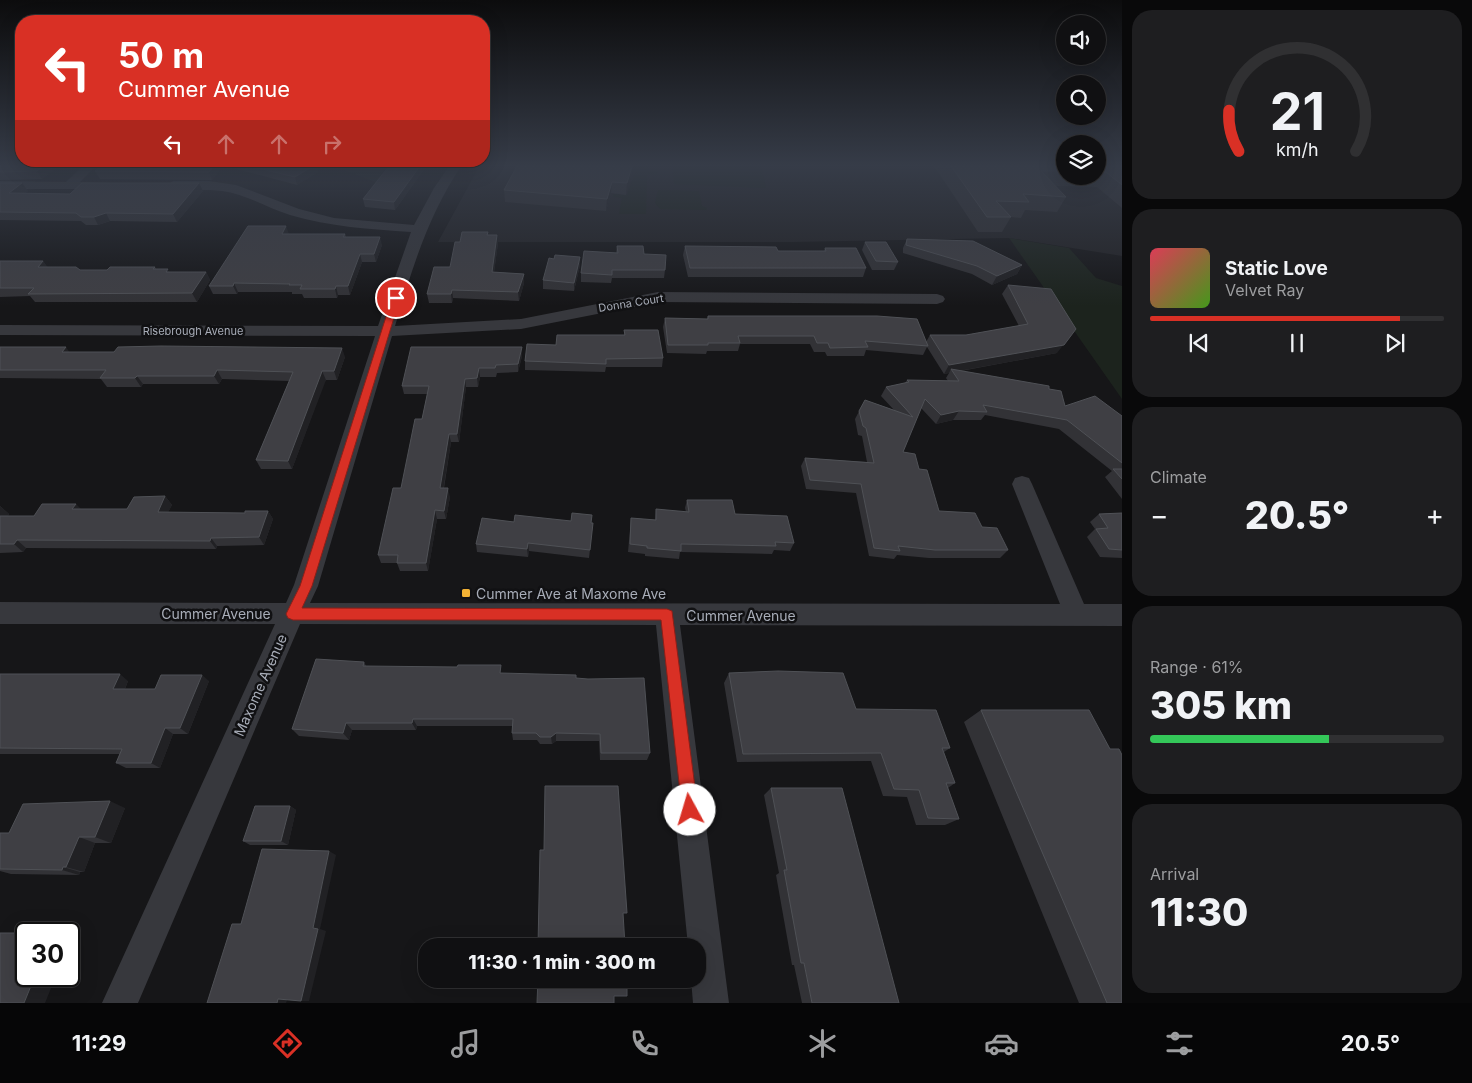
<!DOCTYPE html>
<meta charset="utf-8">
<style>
body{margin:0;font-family:Inter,sans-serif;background:#1e1e20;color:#f1f3f6;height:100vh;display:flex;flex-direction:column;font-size:19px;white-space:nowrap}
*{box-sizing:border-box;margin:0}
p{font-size:16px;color:#9c9d9f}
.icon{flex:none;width:28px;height:28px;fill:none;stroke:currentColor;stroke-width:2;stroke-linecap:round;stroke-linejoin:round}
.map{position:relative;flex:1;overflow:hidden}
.sheet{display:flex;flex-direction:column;gap:10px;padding:10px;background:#09090a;width:350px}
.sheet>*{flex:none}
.banner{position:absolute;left:15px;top:15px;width:475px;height:152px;border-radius:20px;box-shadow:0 5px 20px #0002,0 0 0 1px #303032;background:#d93025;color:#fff;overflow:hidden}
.tools{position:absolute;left:1056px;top:15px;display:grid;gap:10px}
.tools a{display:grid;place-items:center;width:50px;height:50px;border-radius:50%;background:#101012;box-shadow:0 5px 20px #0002,0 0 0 1px #303032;font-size:25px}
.speed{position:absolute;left:15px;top:922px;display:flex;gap:10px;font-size:25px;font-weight:700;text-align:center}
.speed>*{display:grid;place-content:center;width:65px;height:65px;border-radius:50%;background:#101012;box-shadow:0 5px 20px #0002,0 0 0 1px #303032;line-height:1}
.speed .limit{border:2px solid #111;border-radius:8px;background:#fff;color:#111}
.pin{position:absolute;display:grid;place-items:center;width:42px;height:42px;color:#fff;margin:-21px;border:2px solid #fff;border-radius:50%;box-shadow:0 1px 5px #0007}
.me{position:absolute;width:55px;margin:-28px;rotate:354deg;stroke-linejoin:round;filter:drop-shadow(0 0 4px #0008)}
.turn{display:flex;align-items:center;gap:18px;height:105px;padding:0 20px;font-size:22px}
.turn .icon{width:65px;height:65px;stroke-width:2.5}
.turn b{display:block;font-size:35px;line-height:42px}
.lanes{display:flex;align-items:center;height:48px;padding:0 20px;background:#0003;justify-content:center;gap:25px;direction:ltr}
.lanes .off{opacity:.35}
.big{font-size:38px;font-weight:800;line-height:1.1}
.sheet .tile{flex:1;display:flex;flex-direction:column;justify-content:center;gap:8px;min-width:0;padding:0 18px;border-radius:20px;background:#1e1e20}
.sheet .dial{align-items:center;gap:0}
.dial svg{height:130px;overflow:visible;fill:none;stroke:#303032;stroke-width:7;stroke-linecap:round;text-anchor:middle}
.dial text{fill:#f1f3f6;stroke:none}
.song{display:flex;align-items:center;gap:15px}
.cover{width:60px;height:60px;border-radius:8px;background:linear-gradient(135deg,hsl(350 70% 55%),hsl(100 70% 35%))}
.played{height:5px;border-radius:2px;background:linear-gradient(90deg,#d93025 85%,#303032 85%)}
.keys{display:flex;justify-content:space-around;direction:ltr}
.heat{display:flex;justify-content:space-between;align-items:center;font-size:28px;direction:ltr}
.charge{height:8px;border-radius:4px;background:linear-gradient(90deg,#34c759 61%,#303032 0)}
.trip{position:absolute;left:418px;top:938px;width:288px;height:50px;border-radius:20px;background:#101012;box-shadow:0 5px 20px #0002,0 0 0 1px #303032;font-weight:800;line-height:50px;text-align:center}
.tabs{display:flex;height:80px;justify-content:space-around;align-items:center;background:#060607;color:#9c9d9f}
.tabs .icon{width:35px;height:35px}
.tabs .selected{color:#d93025}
.tabs b{font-size:22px;color:#f1f3f6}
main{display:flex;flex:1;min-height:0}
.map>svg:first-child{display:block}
.built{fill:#222225}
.green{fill:#1c231d}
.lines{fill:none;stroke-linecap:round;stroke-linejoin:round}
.minor{fill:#37383d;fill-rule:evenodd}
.wall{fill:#323236}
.shaded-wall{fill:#212124}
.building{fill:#3f3f44;stroke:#4f5156}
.route{fill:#d93025;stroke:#8d1f18}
.poi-dot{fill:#f2b134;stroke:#111113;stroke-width:2}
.labels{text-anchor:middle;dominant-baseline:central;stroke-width:5;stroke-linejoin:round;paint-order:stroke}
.far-street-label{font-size:11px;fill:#a8adb8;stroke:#111113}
.poi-label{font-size:14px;fill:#a8adb8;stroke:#111113;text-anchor:start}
.street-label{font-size:14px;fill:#a8adb8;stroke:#111113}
</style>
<main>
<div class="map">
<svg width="1122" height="1003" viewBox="0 0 1122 1003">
<rect width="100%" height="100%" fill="#161618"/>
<!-- built -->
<path class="built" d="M 480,165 L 1065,165 L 1065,176 L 1098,176 L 1122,165 L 1122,256 L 1009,238 L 794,242 L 438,242 Z"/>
<!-- green -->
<path class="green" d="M 338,165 L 386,165 L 377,183 L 337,167 Z
M 632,165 L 648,165 L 648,171 L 657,172 L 657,175 L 647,175 L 646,214 L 619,214 L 622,198 L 613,197 L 613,194 L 627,195 L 635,172 L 631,171 Z
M 761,165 L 766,188 L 674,184 L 673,165 Z
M 658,190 L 699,191 L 702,206 L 707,208 L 706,210 L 660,209 L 655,203 Z
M 1009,238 L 1069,248 L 1096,278 L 1122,286 L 1122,399 Z"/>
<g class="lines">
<!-- minor -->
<path class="minor" d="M 84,165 L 97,165 L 80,182 L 111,183 L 113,186 L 111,189 L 0,189 L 0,181 L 66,182 Z
M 450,165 L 462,165 C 428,215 412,269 395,326 L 521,319 L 658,292 L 937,294 L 943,296 L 945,299 L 943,302 L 937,304 L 658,302 L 521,329 L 392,336 L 318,586 L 310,603 L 1060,604 L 1012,484 L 1015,478 L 1022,476 L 1029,478 L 1032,484 L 1084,604 L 1122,604 L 1122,626 L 680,625 L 729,1003 L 693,1003 L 691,979 L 696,979 L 696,946 L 688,946 L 656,625 L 300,624 L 138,1003 L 102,1003 L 275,624 L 0,624 L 0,602 L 286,603 L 294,585 L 375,336 L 0,335 L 0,325 L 378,326 L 411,232 C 370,229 330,227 290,215 C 267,208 246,194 222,191 C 211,189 172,192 167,185 L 173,181 L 209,181 L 236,185 L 299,209 L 334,218 L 414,225 L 434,188 Z"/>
</g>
<!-- wall -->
<path class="wall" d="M 0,166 L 59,166 L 42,179 L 0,180 Z
M 101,166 L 223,166 L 212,180 L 100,179 L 95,171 Z
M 228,166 L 316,166 L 318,172 L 297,185 L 229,167 Z
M 389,166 L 425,166 L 425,168 L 395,210 L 365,207 L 363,199 Z
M 923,166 L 1065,166 L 1065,176 L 1098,176 L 1098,166 L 1122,166 L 1122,208 L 1097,187 L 1056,186 L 1066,197 L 1057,212 L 1025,210 L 1021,218 L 1011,217 L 1002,232 L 978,232 L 934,166 Z
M 632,172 L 626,195 L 611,193 L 606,211 L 505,202 L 504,190 Z
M 0,183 L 28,191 L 24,194 L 70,194 L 203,191 L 177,222 L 110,221 L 98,225 L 86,225 L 81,221 L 0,220 Z
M 488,232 L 488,235 L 498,243 L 494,272 L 524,274 L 524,283 L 519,301 L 453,298 L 452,303 L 429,303 L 427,294 L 450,267 L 460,242 Z
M 289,234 L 345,234 L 346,237 L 382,245 L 376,262 L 362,262 L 350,295 L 338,295 L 337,298 L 304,298 L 302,294 L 292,294 L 292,292 L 238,292 L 237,294 L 213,294 L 209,286 Z
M 907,239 L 1022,265 L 1017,274 L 992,285 L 972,274 L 903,253 L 903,248 Z
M 865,242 L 898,262 L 894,270 L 872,270 L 862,250 Z
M 617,246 L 644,254 L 665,270 L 664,278 L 612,278 L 611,283 L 581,282 L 581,273 L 616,253 Z
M 685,246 L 778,251 L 824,251 L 825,248 L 866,268 L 863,277 L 688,277 L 683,255 Z
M 580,257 L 580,265 L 574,291 L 543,289 L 543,280 L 554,259 Z
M 0,261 L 43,261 L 47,267 L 80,270 L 107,270 L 155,267 L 156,269 L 170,272 L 206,272 L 210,280 L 197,302 L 35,302 L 30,296 L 0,297 Z
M 1008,285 L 1057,353 L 961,371 L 1049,389 L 1065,406 L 1122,416 L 1122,499 L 1105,477 L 1112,471 L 1059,429 L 985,415 L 981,420 L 953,420 L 936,424 L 921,408 L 903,452 L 919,469 L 939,511 L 982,527 L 1008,550 L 1000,558 L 929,558 L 897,555 L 894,559 L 869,556 L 856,493 L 806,489 L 801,466 L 805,458 L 867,462 L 862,436 L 858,435 L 855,419 L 865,400 L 894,410 L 881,396 L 886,387 L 905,383 L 907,380 L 948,381 L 946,378 L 949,373 L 944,374 L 927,347 L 923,355 L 866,350 L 864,356 L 827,356 L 825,352 L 814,352 L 810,344 L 740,344 L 738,351 L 707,351 L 706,354 L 667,353 L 663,327 L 665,318 L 707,319 L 708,316 L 926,342 L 930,335 L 966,335 L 1019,326 L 1002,294 Z
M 624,330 L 663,358 L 662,367 L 606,367 L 605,372 L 525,370 L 525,361 L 556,345 L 624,335 Z
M 0,347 L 69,352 L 345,357 L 337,380 L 326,380 L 324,383 L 292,469 L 261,469 L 256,460 L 289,381 L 222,379 L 219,384 L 143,384 L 141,387 L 107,387 L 101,379 L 0,378 Z
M 522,356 L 518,372 L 497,373 L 496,377 L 480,377 L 478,387 L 466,387 L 459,442 L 451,442 L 444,488 L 450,497 L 446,519 L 437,519 L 428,571 L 400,571 L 397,563 L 381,563 L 378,555 L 401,488 L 422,419 L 427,394 L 404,394 L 402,386 Z
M 165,496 L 172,505 L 168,512 L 245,513 L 268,511 L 273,519 L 264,545 L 217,546 L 216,549 L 26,548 L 23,552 L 0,553 L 0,506 L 9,514 L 8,516 L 34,516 L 81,509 L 127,509 Z
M 687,500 L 735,514 L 794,543 L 790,551 L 774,550 L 772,554 L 680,552 L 679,559 L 645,556 L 645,554 L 628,552 L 631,518 L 655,520 L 656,509 L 686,512 L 685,508 Z
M 1122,513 L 1122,558 L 1100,557 L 1087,537 L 1095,529 L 1090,522 L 1099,514 Z
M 514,522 L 593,523 L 589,558 L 529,551 L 528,557 L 477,552 L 476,544 Z
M 364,662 L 366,666 L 576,678 L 650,753 L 647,760 L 600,760 L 599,741 L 556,741 L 552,744 L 540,744 L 537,740 L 513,740 L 512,733 L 512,726 L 417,726 L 416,730 L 352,730 L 349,740 L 299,736 L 292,729 Z
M 729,673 L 856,709 L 950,748 L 944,752 L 955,783 L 948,788 L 959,819 L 945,825 L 916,825 L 907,797 L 883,796 L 871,761 L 737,762 L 724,683 Z
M 0,674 L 128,681 L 125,689 L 155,689 L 209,681 L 188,734 L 173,734 L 160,768 L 126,768 L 116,763 L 120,754 L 0,754 Z
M 981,710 L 1110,749 L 1122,1003 L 1079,1003 L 964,722 Z
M 771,788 L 899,1003 L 802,1003 L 794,965 L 792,965 L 776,875 L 779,873 L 764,795 Z
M 290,806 L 296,810 L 288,845 L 250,845 L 243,841 Z
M 125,808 L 111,843 L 95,843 L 84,872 L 80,872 L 79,875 L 11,874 L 0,871 L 0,833 L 9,833 Z"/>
<!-- shaded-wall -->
<path class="shaded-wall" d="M 44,166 L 59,166 L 42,179 L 37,171 Z
M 214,166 L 223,166 L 212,180 L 209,172 Z
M 313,166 L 316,166 L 318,172 L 297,185 L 295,177 Z
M 420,166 L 425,166 L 425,168 L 395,210 L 394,202 Z
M 632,166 L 632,172 L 626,195 L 627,183 Z
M 612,182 L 611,193 L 606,211 L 607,199 Z
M 22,183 L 28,191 L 15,201 L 9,193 Z
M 199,183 L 203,191 L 177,222 L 173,214 Z
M 106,213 L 110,221 L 98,225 L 94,217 Z
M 286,226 L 289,234 L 282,234 Z
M 497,235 L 498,243 L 493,280 L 492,272 Z
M 380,237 L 382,245 L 376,262 L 374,254 Z
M 360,254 L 362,262 L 350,295 L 348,286 Z
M 580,257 L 580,265 L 574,291 L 574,283 Z
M 43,261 L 49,269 L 38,267 Z
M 1022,265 L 1017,274 L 992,285 L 997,276 Z
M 206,272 L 210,280 L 197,302 L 192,293 Z
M 524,274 L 524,283 L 519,301 L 518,292 Z
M 234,283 L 238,292 L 237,294 L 233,286 Z
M 336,286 L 338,295 L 337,298 L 335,289 Z
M 452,290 L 453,298 L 452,303 L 451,294 Z
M 1076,329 L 1057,353 L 953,372 L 951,369 L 949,373 L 944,374 L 949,365 Z
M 66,347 L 72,356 L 62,352 Z
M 522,347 L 522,356 L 518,372 L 518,364 Z
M 342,348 L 345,357 L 337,380 L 334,371 Z
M 479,368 L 480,377 L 478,387 L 477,378 Z
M 217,370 L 222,379 L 219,384 L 214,376 Z
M 322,371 L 326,380 L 292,469 L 288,461 Z
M 137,376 L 143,384 L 141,387 L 135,378 Z
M 465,379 L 466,387 L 459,442 L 457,434 Z
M 959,411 L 953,420 L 936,424 L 941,415 Z
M 449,434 L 451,442 L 442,497 L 440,488 Z
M 448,488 L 450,497 L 446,519 L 444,511 Z
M 165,496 L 172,505 L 164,520 L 158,512 Z
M 76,504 L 84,512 L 72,509 Z
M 0,506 L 9,514 L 2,525 L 0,523 Z
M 435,510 L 437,519 L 428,571 L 426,563 Z
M 268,511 L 273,519 L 264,545 L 259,537 Z
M 211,538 L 217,546 L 216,549 L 210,541 Z
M 17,540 L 26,548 L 23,552 L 14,544 Z
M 528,543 L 529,551 L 528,557 L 527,549 Z
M 120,674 L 128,681 L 122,696 L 113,689 Z
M 202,675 L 209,681 L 188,734 L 180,728 Z
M 413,719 L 417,726 L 416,730 L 412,723 Z
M 346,723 L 352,730 L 349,740 L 343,733 Z
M 165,728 L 173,734 L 160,768 L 151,763 Z
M 556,733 L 556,741 L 552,744 L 551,737 Z
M 110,801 L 125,808 L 111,843 L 95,837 Z
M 290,806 L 296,810 L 288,845 L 281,841 Z
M 79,837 L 95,843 L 84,872 L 66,867 Z
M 329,851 L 336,855 L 320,929 L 326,931 L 309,1001 L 301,1001 L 313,928 Z
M 63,867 L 80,872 L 79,875 L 62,870 Z
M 69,935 L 72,936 L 69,944 Z
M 35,976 L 56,976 L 45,1003 L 24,1003 Z
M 278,999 L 287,1000 L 286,1003 L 277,1003 Z"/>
<!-- building -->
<path class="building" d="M 0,166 L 44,166 L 37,171 L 0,172 Z
M 101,166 L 214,166 L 209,172 L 95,171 Z
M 249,166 L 313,166 L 295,177 Z
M 389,166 L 420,166 L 394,202 L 363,199 Z
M 517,166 L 632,166 L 627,183 L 612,182 L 607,199 L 504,190 Z
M 951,166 L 1065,166 L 1065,171 L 1041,171 L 1066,197 L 1023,194 L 1029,202 L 996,201 L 1011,217 L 987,217 Z
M 1098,166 L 1122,166 L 1122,185 L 1106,172 L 1098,172 Z
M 0,183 L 22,183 L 9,193 L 70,194 L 82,183 L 199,183 L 173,214 L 106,213 L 94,217 L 81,217 L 76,213 L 0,212 Z
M 248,226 L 286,226 L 282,234 L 345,234 L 343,237 L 380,237 L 374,254 L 360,254 L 348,286 L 336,286 L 335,289 L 300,289 L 302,285 L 289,285 L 290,284 L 234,283 L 233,286 L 209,286 Z
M 462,232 L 488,232 L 487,235 L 497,235 L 492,272 L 524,274 L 518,292 L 452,290 L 451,294 L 427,294 L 434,267 L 450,267 L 455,242 L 460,242 Z
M 907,239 L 973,241 L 1022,265 L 997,276 L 977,266 L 906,245 Z
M 865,242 L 886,242 L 898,262 L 876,261 Z
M 617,246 L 643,246 L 644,254 L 666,255 L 665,270 L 612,270 L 612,275 L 581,273 L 584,251 L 618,253 Z
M 685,246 L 776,247 L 778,251 L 826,251 L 825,248 L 856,248 L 866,268 L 690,268 Z
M 555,255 L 580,257 L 574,283 L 543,280 L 549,258 L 554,259 Z
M 0,261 L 43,261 L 38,267 L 76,267 L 80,270 L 107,270 L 110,267 L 155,267 L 153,269 L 168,269 L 166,272 L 206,272 L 192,293 L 28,294 L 34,288 L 0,288 Z
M 1008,285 L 1051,289 L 1076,329 L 1064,345 L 949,365 L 930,335 L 966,335 L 1028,324 Z
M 708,316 L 877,316 L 917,319 L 928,346 L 865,341 L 868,347 L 830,348 L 828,343 L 817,343 L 814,336 L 738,336 L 740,343 L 708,343 L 708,345 L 668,345 L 665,318 L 708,319 Z
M 624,330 L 658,330 L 663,358 L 606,359 L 606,364 L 525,361 L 527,344 L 556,345 L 557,335 L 625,335 Z
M 161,346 L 342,348 L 334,371 L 322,371 L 321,374 L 288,461 L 256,460 L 293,372 L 217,370 L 214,376 L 137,376 L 135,378 L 100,378 L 106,370 L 0,370 L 0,347 L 66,347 L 62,352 L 114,352 L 118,347 Z
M 411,347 L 522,347 L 518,364 L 496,365 L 495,368 L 479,368 L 477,378 L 465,379 L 457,434 L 449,434 L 440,488 L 448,488 L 444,511 L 435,510 L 426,563 L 397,563 L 398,555 L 378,555 L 393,488 L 401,488 L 415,419 L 422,419 L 429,386 L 402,386 Z
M 951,369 L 1049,386 L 1049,389 L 1061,391 L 1065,406 L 1095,396 L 1122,416 L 1122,463 L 1067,420 L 983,405 L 987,412 L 959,411 L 941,415 L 925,399 L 903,452 L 915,454 L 919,469 L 927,470 L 939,511 L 975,513 L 982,527 L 997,528 L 1008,550 L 935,550 L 898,546 L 900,551 L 874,548 L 861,484 L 810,480 L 805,458 L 874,463 L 866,428 L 863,426 L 859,411 L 865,400 L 913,417 L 886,387 L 909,382 L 907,380 L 959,381 Z
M 1113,469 L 1122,469 L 1122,479 Z
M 165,496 L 158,512 L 245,513 L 245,511 L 268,511 L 259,537 L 211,538 L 210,541 L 17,540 L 14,544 L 0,544 L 0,516 L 34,516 L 42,504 L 76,504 L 72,509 L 127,509 L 134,497 Z
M 687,500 L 732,500 L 735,514 L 787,516 L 794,543 L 775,542 L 776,546 L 681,544 L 681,551 L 647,548 L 647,546 L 630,544 L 631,518 L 656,520 L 656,509 L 689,512 Z
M 572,513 L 592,515 L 591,523 L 593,523 L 590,550 L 528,543 L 527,549 L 476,544 L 482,518 L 514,522 L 515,515 L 571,521 Z
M 1122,513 L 1122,550 L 1109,549 L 1096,529 L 1108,528 L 1099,514 Z
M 316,659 L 364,662 L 363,666 L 457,667 L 458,665 L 501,665 L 500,673 L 576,675 L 576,678 L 588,679 L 644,678 L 650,753 L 601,753 L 600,734 L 556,733 L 551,737 L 540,737 L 536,733 L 512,733 L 513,719 L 413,719 L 412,723 L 346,723 L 343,733 L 292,729 Z
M 778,671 L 843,673 L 856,709 L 936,710 L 950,748 L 942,748 L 955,783 L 946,783 L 959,819 L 928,818 L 919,790 L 894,789 L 881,753 L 743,754 L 729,673 Z
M 0,674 L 120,674 L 113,689 L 155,689 L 161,675 L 202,675 L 180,728 L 165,728 L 151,763 L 116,763 L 122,749 L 0,748 Z
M 981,710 L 1089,710 L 1110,749 L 1119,749 L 1122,755 L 1122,1003 L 1107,1003 Z
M 545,786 L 618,786 L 627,913 L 623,913 L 625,946 L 538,946 L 540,850 L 544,850 Z
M 771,788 L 842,788 L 899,1003 L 812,1003 L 804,963 L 801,963 L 784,870 L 787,870 Z
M 110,801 L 95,837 L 79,837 L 66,867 L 63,867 L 62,870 L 0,869 L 0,833 L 9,833 L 23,804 Z
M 255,806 L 290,806 L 281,841 L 243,841 Z
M 262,849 L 329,851 L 313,928 L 318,929 L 301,1001 L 278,999 L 277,1003 L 207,1003 L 232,924 L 241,924 Z
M 0,933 L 53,933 L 53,934 L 26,934 L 26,976 L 35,976 L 24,1003 L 0,1003 Z
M 538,979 L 627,979 L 627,996 L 614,996 L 614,1003 L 537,1003 Z"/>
<!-- sky -->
<linearGradient id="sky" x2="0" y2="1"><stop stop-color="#0c0c0d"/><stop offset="0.54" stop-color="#363c48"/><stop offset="1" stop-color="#363c48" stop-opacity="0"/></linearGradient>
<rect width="1122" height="306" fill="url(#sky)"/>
<!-- route -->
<path class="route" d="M 396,295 L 400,298 L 312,586 L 302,608 L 667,609 L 672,611 L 698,810 L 695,816 L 690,818 L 684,816 L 682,810 L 661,620 L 293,620 L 288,618 L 286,614 L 300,586 L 392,298 Z"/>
<!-- markers -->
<rect class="poi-dot" x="461" y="588" width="10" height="10" rx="2.5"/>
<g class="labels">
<!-- far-street labels -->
<g class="far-street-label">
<text transform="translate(631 303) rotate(-9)">Donna Court</text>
<text x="193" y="331">Risebrough Avenue</text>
</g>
<!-- poi labels -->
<g class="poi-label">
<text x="476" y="593">Cummer Ave at Maxome Ave</text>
</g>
<!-- street labels -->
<g class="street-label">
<text x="216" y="613">Cummer Avenue</text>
<text x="741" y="615">Cummer Avenue</text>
<text transform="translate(260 685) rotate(-66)">Maxome Avenue</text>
</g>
</g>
</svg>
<div class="tools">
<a><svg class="icon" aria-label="sound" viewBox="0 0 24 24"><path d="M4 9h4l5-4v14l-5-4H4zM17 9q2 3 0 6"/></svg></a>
<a><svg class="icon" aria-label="search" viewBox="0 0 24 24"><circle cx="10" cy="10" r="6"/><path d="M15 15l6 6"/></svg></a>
<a><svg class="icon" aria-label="layers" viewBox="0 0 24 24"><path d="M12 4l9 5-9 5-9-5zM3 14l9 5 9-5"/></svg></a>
</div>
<div class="speed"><div class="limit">30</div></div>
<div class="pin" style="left:396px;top:298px;background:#d93025"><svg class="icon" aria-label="arrive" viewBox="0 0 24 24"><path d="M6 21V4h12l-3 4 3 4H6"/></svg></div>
<svg class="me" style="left:690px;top:810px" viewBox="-20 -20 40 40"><circle r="19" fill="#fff"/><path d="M0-13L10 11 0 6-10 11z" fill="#d93025"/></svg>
<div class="trip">11:30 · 1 min · 300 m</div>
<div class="banner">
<div class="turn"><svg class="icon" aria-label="left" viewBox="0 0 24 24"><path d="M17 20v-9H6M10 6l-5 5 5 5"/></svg><div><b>50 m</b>Cummer Avenue</div></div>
<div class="lanes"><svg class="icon" aria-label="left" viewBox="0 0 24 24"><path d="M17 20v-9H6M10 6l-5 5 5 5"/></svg><svg class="icon off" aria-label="ahead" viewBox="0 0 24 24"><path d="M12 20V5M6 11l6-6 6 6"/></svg><svg class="icon off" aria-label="ahead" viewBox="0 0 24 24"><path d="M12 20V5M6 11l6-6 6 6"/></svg><svg class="icon off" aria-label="right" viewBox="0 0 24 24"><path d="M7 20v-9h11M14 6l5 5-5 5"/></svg></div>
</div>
</div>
<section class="sheet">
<div class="tile dial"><svg viewBox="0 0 100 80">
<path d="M14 69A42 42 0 1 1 86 69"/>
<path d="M14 69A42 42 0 0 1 8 44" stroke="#d93025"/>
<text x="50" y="56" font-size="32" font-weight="700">21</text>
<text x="50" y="72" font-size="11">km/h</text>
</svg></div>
<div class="tile">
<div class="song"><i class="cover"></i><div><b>Static Love</b><p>Velvet Ray</p></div></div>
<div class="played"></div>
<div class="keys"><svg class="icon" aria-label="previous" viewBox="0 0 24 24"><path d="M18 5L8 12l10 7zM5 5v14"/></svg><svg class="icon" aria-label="pause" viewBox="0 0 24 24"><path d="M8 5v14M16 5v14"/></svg><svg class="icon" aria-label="next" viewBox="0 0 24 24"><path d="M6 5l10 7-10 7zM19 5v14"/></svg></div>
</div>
<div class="tile"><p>Climate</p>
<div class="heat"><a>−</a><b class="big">20.5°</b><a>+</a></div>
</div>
<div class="tile"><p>Range · 61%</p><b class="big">305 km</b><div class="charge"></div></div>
<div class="tile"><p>Arrival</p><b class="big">11:30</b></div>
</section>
</main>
<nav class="tabs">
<b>11:29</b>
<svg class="icon selected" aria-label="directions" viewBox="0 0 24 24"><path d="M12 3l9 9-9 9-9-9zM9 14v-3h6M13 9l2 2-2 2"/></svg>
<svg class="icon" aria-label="music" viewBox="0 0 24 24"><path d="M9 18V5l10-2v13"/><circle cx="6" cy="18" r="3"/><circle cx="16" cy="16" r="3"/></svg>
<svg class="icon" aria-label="phone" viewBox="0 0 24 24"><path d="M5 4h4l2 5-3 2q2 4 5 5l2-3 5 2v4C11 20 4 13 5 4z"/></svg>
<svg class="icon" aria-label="climate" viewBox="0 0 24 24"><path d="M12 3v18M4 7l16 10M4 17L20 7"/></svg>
<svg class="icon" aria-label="car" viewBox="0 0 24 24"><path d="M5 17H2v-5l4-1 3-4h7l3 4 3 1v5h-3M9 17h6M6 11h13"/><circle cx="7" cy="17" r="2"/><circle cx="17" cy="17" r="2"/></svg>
<svg class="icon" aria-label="filters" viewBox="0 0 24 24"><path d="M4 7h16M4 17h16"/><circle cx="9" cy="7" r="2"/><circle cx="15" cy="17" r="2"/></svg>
<b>20.5°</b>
</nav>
